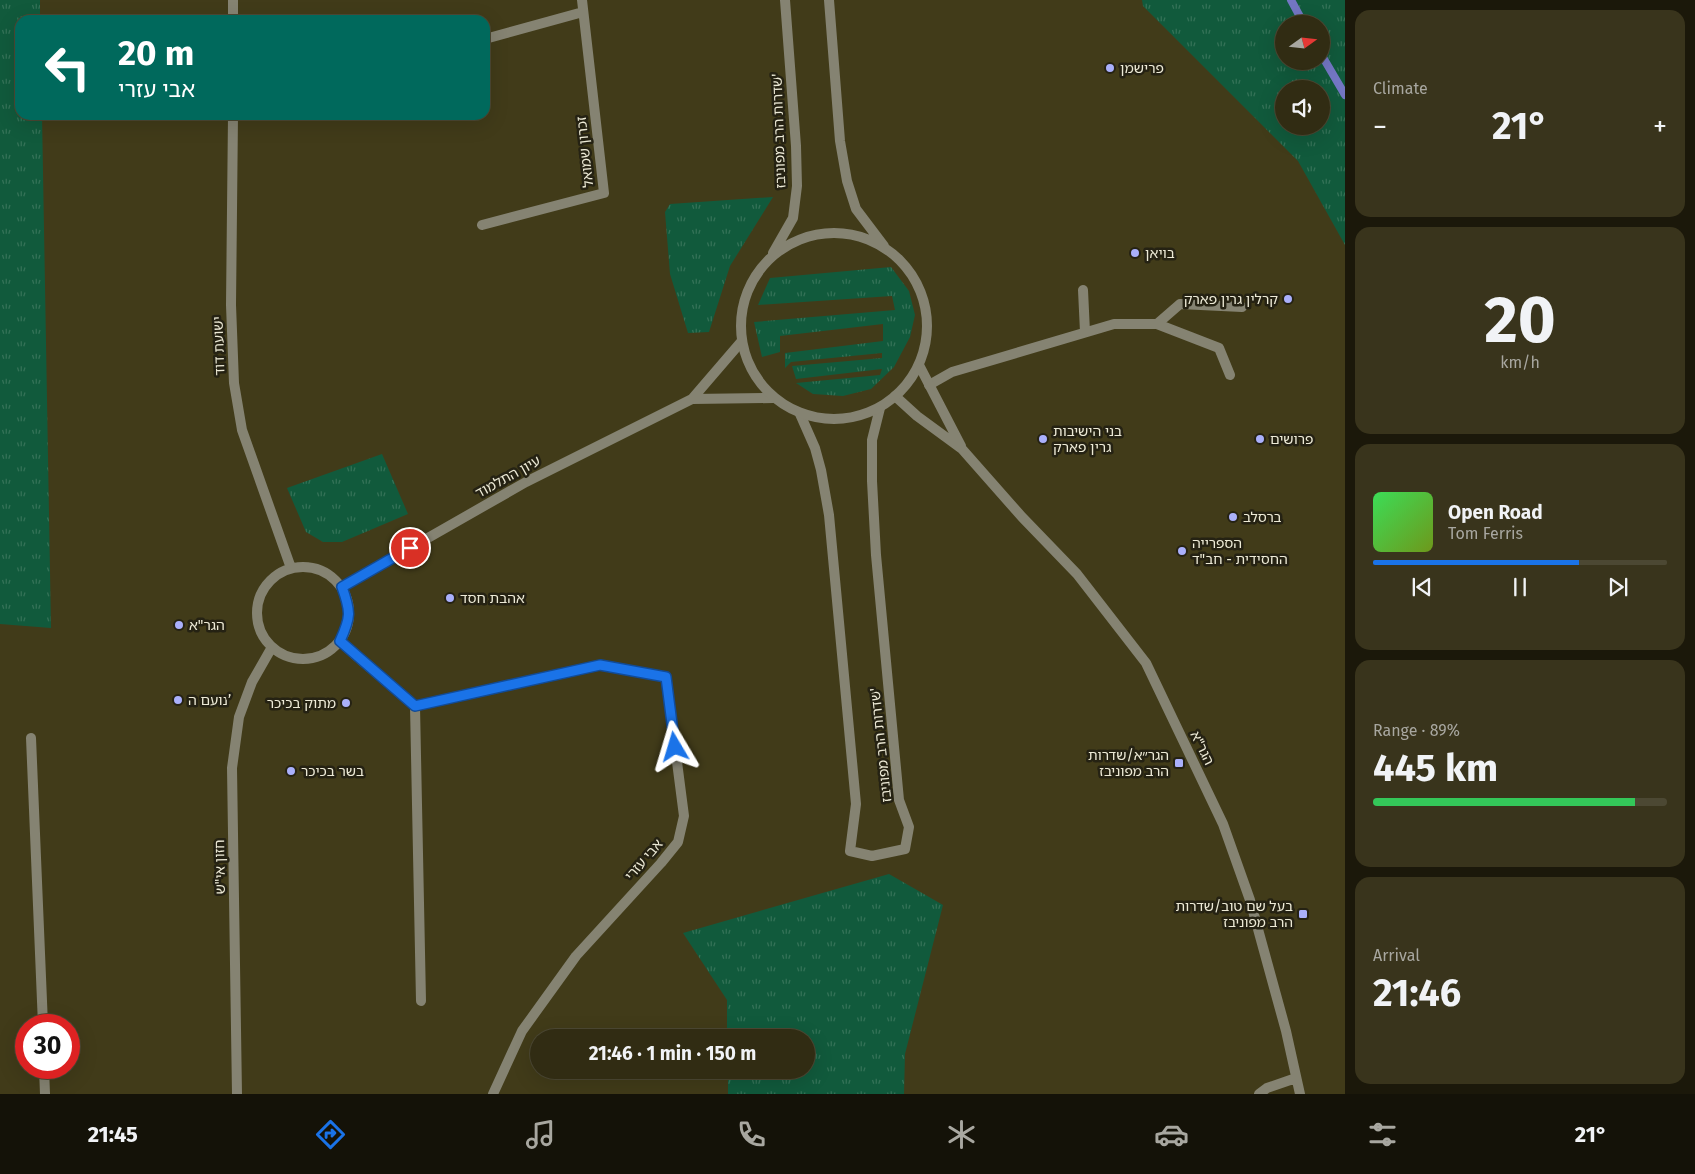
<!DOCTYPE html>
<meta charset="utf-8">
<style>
body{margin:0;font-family:"Fira Sans","Noto Sans Hebrew",sans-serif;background:#39341c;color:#f1f3f6;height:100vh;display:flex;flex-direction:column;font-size:19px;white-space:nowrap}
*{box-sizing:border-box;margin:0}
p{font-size:16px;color:#a8a7a0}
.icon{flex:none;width:28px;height:28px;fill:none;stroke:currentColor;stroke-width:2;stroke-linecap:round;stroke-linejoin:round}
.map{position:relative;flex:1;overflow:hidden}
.drawer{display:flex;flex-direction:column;gap:10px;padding:10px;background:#1b180a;width:350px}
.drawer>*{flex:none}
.banner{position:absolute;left:15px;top:15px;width:475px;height:105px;border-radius:15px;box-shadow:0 5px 20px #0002,0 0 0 1px #4c4833;background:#00695c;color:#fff;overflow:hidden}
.needle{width:32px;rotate:75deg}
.buttons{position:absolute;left:1275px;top:15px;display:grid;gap:10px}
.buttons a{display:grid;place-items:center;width:55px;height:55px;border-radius:50%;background:#312c13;box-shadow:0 5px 20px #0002,0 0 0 1px #4c4833;font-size:25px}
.speed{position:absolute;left:15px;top:1014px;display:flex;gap:10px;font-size:25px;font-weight:700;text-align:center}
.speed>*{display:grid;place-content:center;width:65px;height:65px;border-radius:50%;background:#312c13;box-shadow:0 5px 20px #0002,0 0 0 1px #4c4833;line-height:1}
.speed .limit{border:8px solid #d22;background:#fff;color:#111}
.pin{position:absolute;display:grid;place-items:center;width:42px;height:42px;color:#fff;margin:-21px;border:2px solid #fff;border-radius:50%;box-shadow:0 1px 5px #0007}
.me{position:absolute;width:55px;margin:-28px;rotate:353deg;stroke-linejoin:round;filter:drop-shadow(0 0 4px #0008)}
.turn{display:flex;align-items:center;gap:18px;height:105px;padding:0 20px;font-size:22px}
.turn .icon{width:65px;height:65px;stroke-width:2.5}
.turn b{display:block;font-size:35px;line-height:42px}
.big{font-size:38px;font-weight:700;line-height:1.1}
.drawer .widget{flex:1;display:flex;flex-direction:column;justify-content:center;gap:8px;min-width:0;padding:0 18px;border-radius:15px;background:#39341c}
.drawer .dial{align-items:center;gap:0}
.dial b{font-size:65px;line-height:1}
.song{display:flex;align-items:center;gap:15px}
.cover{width:60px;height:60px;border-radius:8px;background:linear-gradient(135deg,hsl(130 70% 55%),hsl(80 70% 35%))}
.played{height:5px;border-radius:2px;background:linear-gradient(90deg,#1a73e8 70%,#4c4833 70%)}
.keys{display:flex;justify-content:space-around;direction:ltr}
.heat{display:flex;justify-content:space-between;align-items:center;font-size:28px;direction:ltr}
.charge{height:8px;border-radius:4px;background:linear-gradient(90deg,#34c759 89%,#4c4833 0)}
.trip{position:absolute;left:530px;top:1029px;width:285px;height:50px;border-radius:25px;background:#312c13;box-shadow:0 5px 20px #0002,0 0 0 1px #4c4833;font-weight:700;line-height:50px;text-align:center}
.dock{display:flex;height:80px;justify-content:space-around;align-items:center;background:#141208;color:#a8a7a0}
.dock .icon{width:35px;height:35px}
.dock .selected{color:#1a73e8}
.dock b{font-size:22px;color:#f1f3f6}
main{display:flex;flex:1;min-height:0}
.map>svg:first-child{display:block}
.grass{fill:url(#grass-tufts);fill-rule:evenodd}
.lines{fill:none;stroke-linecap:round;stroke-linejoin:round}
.stream{stroke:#7376c3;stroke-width:8}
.service{stroke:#858372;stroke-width:10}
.minor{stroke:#858372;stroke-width:10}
.tertiary{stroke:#858372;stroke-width:10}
.route-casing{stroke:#114b97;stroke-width:12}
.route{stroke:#1a73e8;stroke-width:9}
.poi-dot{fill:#aab0fb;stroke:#252213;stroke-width:2}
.labels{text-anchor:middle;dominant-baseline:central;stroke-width:5;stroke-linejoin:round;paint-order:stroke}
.poi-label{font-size:14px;fill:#edead6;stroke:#252213;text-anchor:start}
.street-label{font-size:14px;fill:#edead6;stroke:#252213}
</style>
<main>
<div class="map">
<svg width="1345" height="1094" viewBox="0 0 1345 1094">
<defs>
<pattern id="grass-tufts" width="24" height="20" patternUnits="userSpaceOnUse" patternTransform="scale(1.25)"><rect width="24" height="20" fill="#115a3c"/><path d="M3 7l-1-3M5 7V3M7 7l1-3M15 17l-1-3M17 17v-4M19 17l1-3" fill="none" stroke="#347257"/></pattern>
</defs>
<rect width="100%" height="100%" fill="#413b19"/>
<!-- grass -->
<path class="grass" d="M 0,0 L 40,0 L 40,20 L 20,20 L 20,115 L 42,115 L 51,628 L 0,624 Z
M 1142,0 L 1345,0 L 1345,245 L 1298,161 L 1143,6 ZM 1284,24 L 1321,24 L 1321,61 L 1284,61 ZM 1284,89 L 1321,89 L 1321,126 L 1284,126 Z
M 773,197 L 730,266 L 709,332 L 688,333 L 670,274 L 665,212 L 670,204 Z
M 891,267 L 909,291 L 915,315 L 910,337 L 894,367 L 871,389 L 843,396 L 813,394 L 796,383 L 880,375 L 882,369 L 796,379 L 792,366 L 882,358 L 882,353 L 791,362 L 785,368 L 785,353 L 883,341 L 883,324 L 780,336 L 780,352 L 762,357 L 754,322 L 895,310 L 892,296 L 758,305 L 770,278 Z
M 382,454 L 408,514 L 342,542 L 323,542 L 306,532 L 287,488 Z
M 889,874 L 943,905 L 905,1054 L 904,1094 L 728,1094 L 728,1070 L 806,1070 L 806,1038 L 727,1037 L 727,1000 L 683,933 Z"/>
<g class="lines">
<!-- stream -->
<path class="stream" d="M 1291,0 L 1304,24
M 1321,54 L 1345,95"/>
<!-- service -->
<path class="service" d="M 1083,290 L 1085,332
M 1157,324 L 1180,304 L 1242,307
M 929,385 L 952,372 L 1114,324 L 1157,324 L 1219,348 L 1230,375
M 31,738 L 43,1025
M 44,1068 L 45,1094"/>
<!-- minor -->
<path class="minor" d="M 233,0 L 233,20
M 485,39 L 583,12
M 233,115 L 231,305 L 234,383 L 242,430 L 291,568
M 482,225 L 604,193 L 582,0
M 919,365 L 961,446
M 895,396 L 917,416 L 962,449 L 1022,517 L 1077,574 L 1146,663 L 1223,824 L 1250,900 L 1286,1031 L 1300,1094
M 692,399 L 773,398
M 800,414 L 815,448 L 821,470 L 829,515 L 856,804 L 850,851 L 872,856 L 905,849 L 909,827 L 899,800 L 876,555 L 872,481 L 872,440 L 880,408
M257 613a46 46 0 1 1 92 0a46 46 0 1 1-92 0Z
M 342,587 L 526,482 L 692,399 L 741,342
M 340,641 L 354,654 L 415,706 L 421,1001
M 415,706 L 600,665 L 666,677 L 684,816 L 678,842 L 661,863 L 576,956 L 522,1031 L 493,1094
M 237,1094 L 232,768 L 239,717 L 252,682 L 272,647
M 1259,1094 L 1267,1088 L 1296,1078"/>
<!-- tertiary -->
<path class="tertiary" d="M 829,0 L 840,141 L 847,181 L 856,209 L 884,246
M741 326a93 93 0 1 1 186 0a93 93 0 1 1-186 0Z
M 773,253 L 793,218 L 797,186 L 796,146 L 785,0"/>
</g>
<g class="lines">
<defs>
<path id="route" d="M 410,548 L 342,587 C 351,612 351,617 340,641 L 415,706 L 600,665 L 666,677 L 675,747"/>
</defs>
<!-- route casing -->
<use href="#route" class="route-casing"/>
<!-- route -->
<use href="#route" class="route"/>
</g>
<!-- markers -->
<g class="poi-dot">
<circle cx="1110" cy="68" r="5"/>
<circle cx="1135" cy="253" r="5"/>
<circle cx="1288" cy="299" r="5"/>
<circle cx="1043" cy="439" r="5"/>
<circle cx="1260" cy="439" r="5"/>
<circle cx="1233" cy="517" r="5"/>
<circle cx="1182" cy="551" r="5"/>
<circle cx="450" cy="598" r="5"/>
<circle cx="179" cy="625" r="5"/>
<circle cx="178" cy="700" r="5"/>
<circle cx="346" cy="703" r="5"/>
<rect x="1174" y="758" width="10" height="10" rx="2.5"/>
<circle cx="291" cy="771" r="5"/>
<rect x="1298" y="909" width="10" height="10" rx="2.5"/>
</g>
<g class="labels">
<!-- poi labels -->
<g class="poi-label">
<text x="1120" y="68">פרישמן</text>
<text x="1145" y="253">בויאן</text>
<text x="1278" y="299" text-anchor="end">קרלין גרין פארק</text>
<text x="1053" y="431">בני הישיבות<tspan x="1053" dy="16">גרין פארק</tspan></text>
<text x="1270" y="439">פרושים</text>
<text x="1243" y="517">ברסלב</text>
<text x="1192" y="543">הספרייה<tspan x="1192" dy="16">החסידית - חב"ד</tspan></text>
<text x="460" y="598">אהבת חסד</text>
<text x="189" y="625">הגר"א</text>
<text x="188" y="700">נועם ה’</text>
<text x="336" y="703" text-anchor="end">מתוק בכיכר</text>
<text x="1169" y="755" text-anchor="end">הגר״א/שדרות<tspan x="1169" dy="16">הרב מפוניבז</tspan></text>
<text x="301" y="771">בשר בכיכר</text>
<text x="1293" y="906" text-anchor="end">בעל שם טוב/שדרות<tspan x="1293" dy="16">הרב מפוניבז</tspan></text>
</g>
<!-- street labels -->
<g class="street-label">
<text transform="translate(779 131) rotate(-92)">שדרות הרב מפוניבז'</text>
<text transform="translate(585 152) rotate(-96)">זכרון שמואל</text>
<text transform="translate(219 346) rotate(-92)">ישועת דוד</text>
<text transform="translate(508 477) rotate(-29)">עיון התלמוד</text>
<text transform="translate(881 745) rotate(-96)">שדרות הרב מפוניבז'</text>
<text transform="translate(1202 748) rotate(64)">הגר"א</text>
<text transform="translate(644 860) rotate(-49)">אבי עזרי</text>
<text transform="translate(220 867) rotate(-91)">חזון אי"ש</text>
</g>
</g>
</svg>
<div class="buttons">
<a><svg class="needle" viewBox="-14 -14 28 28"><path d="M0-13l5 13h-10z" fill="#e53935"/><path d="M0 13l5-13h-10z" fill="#a8a7a0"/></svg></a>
<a><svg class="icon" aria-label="sound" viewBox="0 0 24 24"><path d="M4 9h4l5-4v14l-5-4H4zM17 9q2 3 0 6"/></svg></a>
</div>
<div class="speed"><div class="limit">30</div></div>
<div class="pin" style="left:410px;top:548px;background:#d93025"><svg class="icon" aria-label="arrive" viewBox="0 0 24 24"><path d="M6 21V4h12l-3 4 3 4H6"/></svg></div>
<svg class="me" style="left:675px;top:747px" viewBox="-20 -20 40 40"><path d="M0-17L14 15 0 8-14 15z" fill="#1a73e8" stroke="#fff" stroke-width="4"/></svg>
<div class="trip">21:46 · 1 min · 150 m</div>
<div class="banner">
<div class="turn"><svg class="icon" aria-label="left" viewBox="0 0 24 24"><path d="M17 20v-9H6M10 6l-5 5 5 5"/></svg><div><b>20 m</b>אבי עזרי</div></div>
</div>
</div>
<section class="drawer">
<div class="widget"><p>Climate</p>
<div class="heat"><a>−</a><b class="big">21°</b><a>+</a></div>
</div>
<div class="widget dial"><b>20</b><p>km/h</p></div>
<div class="widget">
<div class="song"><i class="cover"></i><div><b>Open Road</b><p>Tom Ferris</p></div></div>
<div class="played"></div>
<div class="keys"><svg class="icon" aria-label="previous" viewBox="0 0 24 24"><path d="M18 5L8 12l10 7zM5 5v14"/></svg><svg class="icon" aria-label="pause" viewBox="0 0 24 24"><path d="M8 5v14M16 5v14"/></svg><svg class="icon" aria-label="next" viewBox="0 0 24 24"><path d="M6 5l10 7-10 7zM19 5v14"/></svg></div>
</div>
<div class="widget"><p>Range · 89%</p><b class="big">445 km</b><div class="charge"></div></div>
<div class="widget"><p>Arrival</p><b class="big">21:46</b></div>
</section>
</main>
<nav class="dock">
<b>21:45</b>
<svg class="icon selected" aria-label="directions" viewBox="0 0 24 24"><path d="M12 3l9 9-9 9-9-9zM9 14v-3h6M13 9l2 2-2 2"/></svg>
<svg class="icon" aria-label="music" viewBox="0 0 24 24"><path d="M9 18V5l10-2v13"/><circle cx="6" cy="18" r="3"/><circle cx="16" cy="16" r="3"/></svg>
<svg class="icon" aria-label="phone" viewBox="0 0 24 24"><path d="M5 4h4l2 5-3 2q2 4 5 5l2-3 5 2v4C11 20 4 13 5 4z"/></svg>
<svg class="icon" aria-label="climate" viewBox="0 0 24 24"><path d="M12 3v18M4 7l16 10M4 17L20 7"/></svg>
<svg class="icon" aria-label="car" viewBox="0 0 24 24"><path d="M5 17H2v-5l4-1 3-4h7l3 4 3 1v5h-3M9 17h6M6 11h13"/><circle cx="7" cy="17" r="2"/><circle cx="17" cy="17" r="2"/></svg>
<svg class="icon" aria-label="filters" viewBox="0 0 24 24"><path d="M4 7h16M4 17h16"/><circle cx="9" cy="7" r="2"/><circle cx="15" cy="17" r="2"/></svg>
<b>21°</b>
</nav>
